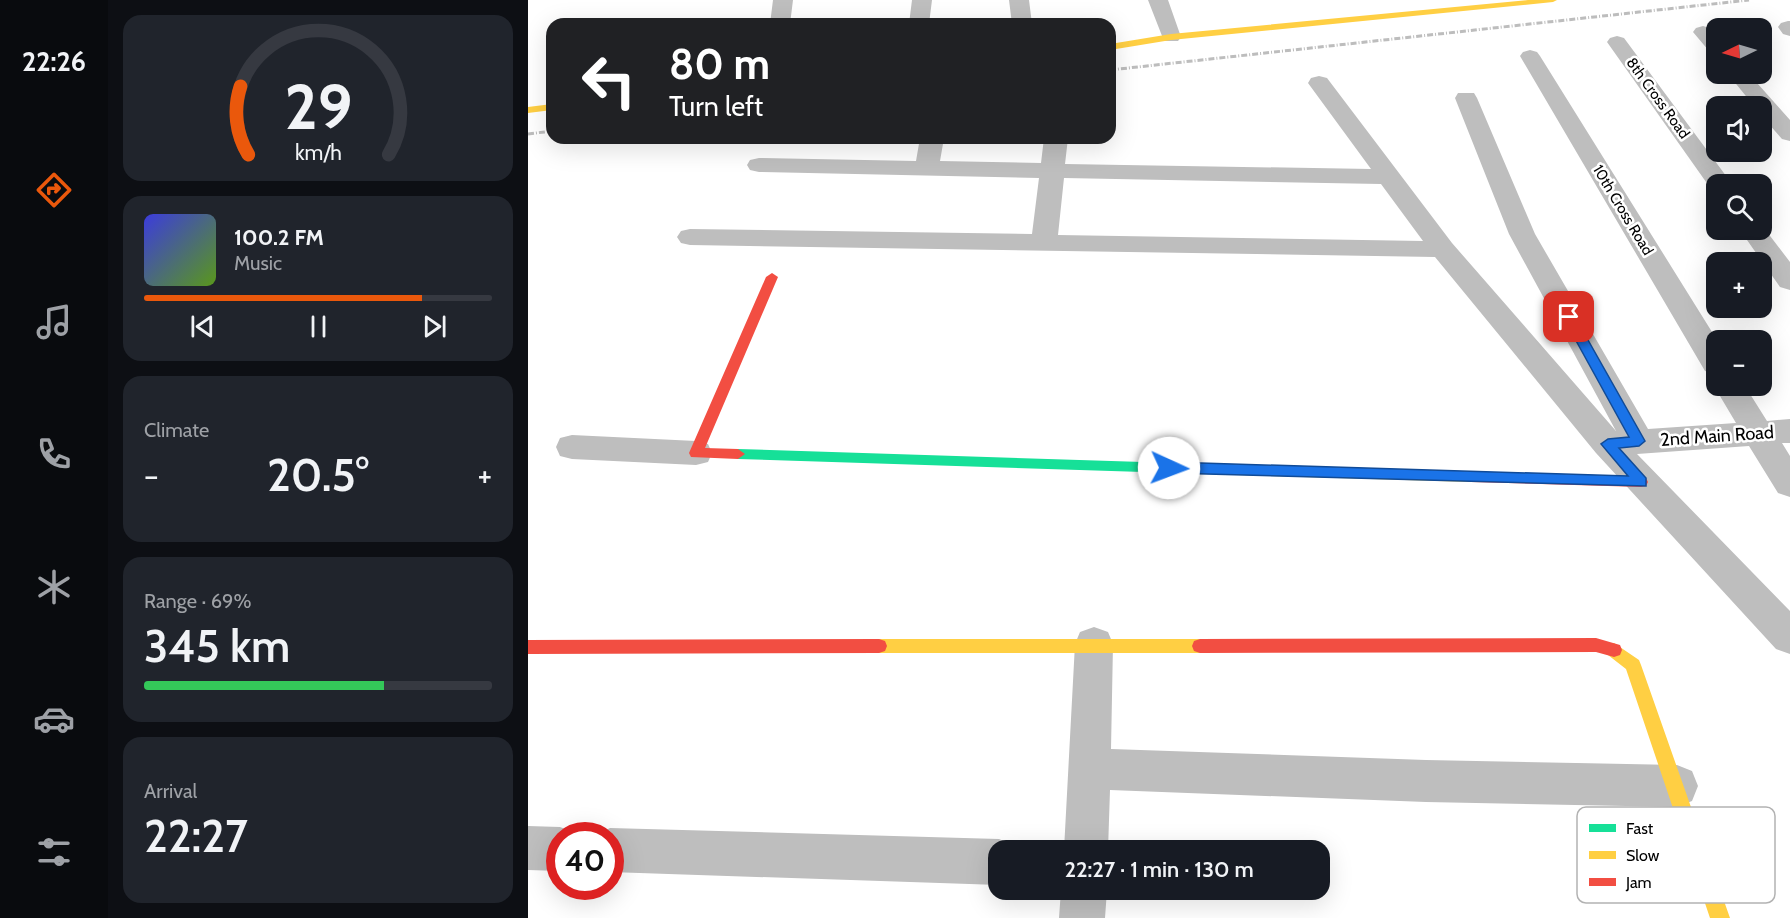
<!DOCTYPE html>
<meta charset="utf-8">
<style>
body{margin:0;font-family:Cabin,sans-serif;background:#20242c;color:#f1f3f6;height:100vh;display:flex;flex-direction:column;font-size:22px;white-space:nowrap}
*{box-sizing:border-box;margin:0}
p{font-size:20px;color:#9ea1a6}
.icon{flex:none;width:33px;height:33px;fill:none;stroke:currentColor;stroke-width:2;stroke-linecap:round;stroke-linejoin:round}
.map{position:relative;flex:1;overflow:hidden}
.panel{display:flex;flex-direction:column;gap:15px;padding:15px;background:#0d0f14;width:420px}
.panel>*{flex:none}
.hud{position:absolute;left:18px;top:18px;width:570px;height:126px;border-radius:18px;box-shadow:0 6px 24px #0002;background:#202124;color:#fff;overflow:hidden}
.needle{width:39px;rotate:265deg}
.buttons{position:absolute;left:1178px;top:18px;display:grid;gap:12px}
.buttons a{display:grid;place-items:center;width:66px;height:66px;border-radius:12px;background:#171b24;box-shadow:0 6px 24px #0002;font-size:30px}
.speed{position:absolute;left:18px;top:822px;display:flex;gap:12px;font-size:30px;font-weight:700;text-align:center}
.speed>*{display:grid;place-content:center;width:78px;height:78px;border-radius:50%;background:#171b24;box-shadow:0 6px 24px #0002;line-height:1}
.speed .limit{border:9px solid #d22;background:#fff;color:#111}
.pin{position:absolute;display:grid;place-items:center;width:51px;height:51px;color:#fff;margin:-26px;border-radius:12px;box-shadow:0 3px 9px #0006}
.me{position:absolute;width:66px;margin:-33px;rotate:92deg;stroke-linejoin:round;filter:drop-shadow(0 0 4px #0008)}
.turn{display:flex;align-items:center;gap:21px;height:126px;padding:0 24px;font-size:27px}
.turn .icon{width:78px;height:78px;stroke-width:2.5}
.turn b{display:block;font-size:42px;line-height:51px}
.big{font-size:45px;font-weight:600;line-height:1.1}
.panel .tile{flex:1;display:flex;flex-direction:column;justify-content:center;gap:9px;min-width:0;padding:0 21px;border-radius:18px;background:#20242c}
.panel .dial{align-items:center;gap:0}
.dial svg{height:156px;overflow:visible;fill:none;stroke:#363941;stroke-width:7;stroke-linecap:round;text-anchor:middle}
.dial text{fill:#f1f3f6;stroke:none}
.song{display:flex;align-items:center;gap:18px}
.cover{width:72px;height:72px;border-radius:9px;background:linear-gradient(135deg,hsl(240 70% 55%),hsl(90 70% 35%))}
.played{height:6px;border-radius:3px;background:linear-gradient(90deg,#ea580c 80%,#363941 80%)}
.keys{display:flex;justify-content:space-around;direction:ltr}
.heat{display:flex;justify-content:space-between;align-items:center;font-size:33px;direction:ltr}
.charge{height:9px;border-radius:4px;background:linear-gradient(90deg,#34c759 69%,#363941 0)}
.trip{position:absolute;left:460px;top:840px;width:342px;height:60px;border-radius:18px;background:#171b24;box-shadow:0 6px 24px #0002;font-weight:600;line-height:60px;text-align:center}
main{display:flex;flex:1;min-height:0}
.menu{display:flex;flex-direction:column;width:108px;justify-content:space-around;align-items:center;background:#090b0e;color:#9ea1a6}
.menu .icon{width:42px;height:42px}
.menu .on{color:#ea580c}
.menu b{font-size:27px;color:#f1f3f6}
.map>svg:first-child{display:block}
.lines{fill:none;stroke-linecap:round;stroke-linejoin:round}
.street{fill:#bebebe;fill-rule:evenodd}
.fast{fill:#16e098;fill-rule:evenodd}
.slow{fill:#ffcf43;fill-rule:evenodd}
.jam{fill:#f24e42;fill-rule:evenodd}
.rail{stroke:#bdbdbd;stroke-width:3;stroke-dasharray:6 2 1 2;stroke-linecap:butt}
.route{fill:#1a73e8;stroke:#114b97;stroke-width:1.5}
.labels{text-anchor:middle;dominant-baseline:central;stroke-width:5;stroke-linejoin:round;paint-order:stroke}
.far-street-label{font-size:15px;fill:#000;stroke:#fff}
.street-label{font-size:18px;fill:#000;stroke:#fff}
.key{fill:#fff;stroke:#b2b2b2;stroke-width:1.5}
.key-label{font-size:16px;fill:#000}
</style>
<main>
<nav class="menu">
<b>22:26</b>
<svg class="icon on" aria-label="directions" viewBox="0 0 24 24"><path d="M12 3l9 9-9 9-9-9zM9 14v-3h6M13 9l2 2-2 2"/></svg>
<svg class="icon" aria-label="music" viewBox="0 0 24 24"><path d="M9 18V5l10-2v13"/><circle cx="6" cy="18" r="3"/><circle cx="16" cy="16" r="3"/></svg>
<svg class="icon" aria-label="phone" viewBox="0 0 24 24"><path d="M5 4h4l2 5-3 2q2 4 5 5l2-3 5 2v4C11 20 4 13 5 4z"/></svg>
<svg class="icon" aria-label="climate" viewBox="0 0 24 24"><path d="M12 3v18M4 7l16 10M4 17L20 7"/></svg>
<svg class="icon" aria-label="car" viewBox="0 0 24 24"><path d="M5 17H2v-5l4-1 3-4h7l3 4 3 1v5h-3M9 17h6M6 11h13"/><circle cx="7" cy="17" r="2"/><circle cx="17" cy="17" r="2"/></svg>
<svg class="icon" aria-label="filters" viewBox="0 0 24 24"><path d="M4 7h16M4 17h16"/><circle cx="9" cy="7" r="2"/><circle cx="15" cy="17" r="2"/></svg>
</nav>
<section class="panel">
<div class="tile dial"><svg viewBox="0 0 100 80">
<path d="M14 69A42 42 0 1 1 86 69"/>
<path d="M14 69A42 42 0 0 1 10 34" stroke="#ea580c"/>
<text x="50" y="56" font-size="32" font-weight="700">29</text>
<text x="50" y="72" font-size="11">km/h</text>
</svg></div>
<div class="tile">
<div class="song"><i class="cover"></i><div><b>100.2 FM</b><p>Music</p></div></div>
<div class="played"></div>
<div class="keys"><svg class="icon" aria-label="previous" viewBox="0 0 24 24"><path d="M18 5L8 12l10 7zM5 5v14"/></svg><svg class="icon" aria-label="pause" viewBox="0 0 24 24"><path d="M8 5v14M16 5v14"/></svg><svg class="icon" aria-label="next" viewBox="0 0 24 24"><path d="M6 5l10 7-10 7zM19 5v14"/></svg></div>
</div>
<div class="tile"><p>Climate</p>
<div class="heat"><a>−</a><b class="big">20.5°</b><a>+</a></div>
</div>
<div class="tile"><p>Range · 69%</p><b class="big">345 km</b><div class="charge"></div></div>
<div class="tile"><p>Arrival</p><b class="big">22:27</b></div>
</section>
<div class="map">
<svg width="1262" height="918" viewBox="0 0 1262 918">
<rect width="100%" height="100%" fill="#fff"/>
<g class="lines">
<!-- street -->
<path class="street" d="M 245,0 L 265,0 L 262,24 L 242,24 Z
M 384,0 L 404,0 L 401,24 L 381,24 Z
M 481,0 L 501,0 L 504,24 L 484,24 Z
M 620,0 L 640,0 L 653,37 L 650,41 L 636,41 Z
M 1260,21 L 1262,21 L 1262,36 L 1255,34 L 1250,27 L 1253,23 Z
M 1175,26 L 1182,28 L 1188,34 L 1188,53 L 1181,51 L 1165,32 L 1168,28 Z
M 1089,36 L 1096,38 L 1204,184 L 1188,184 L 1188,190 L 1183,189 L 1079,42 L 1082,38 Z
M 1002,50 L 1009,52 L 1012,56 L 1189,340 L 1188,374 L 1177,371 L 992,56 L 995,52 Z
M 1200,74 L 1221,74 L 1262,120 L 1262,141 L 1254,139 L 1233,115 L 1233,106 L 1226,106 Z
M 791,76 L 799,78 L 924,243 L 1088,431 L 981,234 L 927,98 L 930,93 L 946,93 L 949,98 L 1007,234 L 1120,429 L 1208,423 L 1186,386 L 1188,382 L 1188,386 L 1217,386 L 1239,421 L 1262,419 L 1262,443 L 1254,443 L 1262,456 L 1262,497 L 1250,493 L 1221,446 L 1109,454 L 1262,611 L 1262,654 L 1248,649 L 1068,453 L 907,257 L 162,245 L 153,243 L 149,237 L 153,231 L 162,229 L 504,234 L 511,178 L 231,172 L 222,170 L 219,165 L 222,160 L 231,158 L 388,161 L 392,138 L 416,138 L 412,161 L 513,163 L 516,138 L 540,138 L 537,164 L 843,169 L 780,83 L 783,78 ZM 536,178 L 853,184 L 895,241 L 530,235 Z
M 1233,224 L 1262,262 L 1262,290 L 1252,287 L 1212,230 L 1233,230 Z
M 44,435 L 168,441 L 180,444 L 184,453 L 180,462 L 168,465 L 44,459 L 32,456 L 28,447 L 32,438 Z
M 566,627 L 580,632 L 585,644 L 583,749 L 898,760 L 1149,765 L 1164,771 L 1170,786 L 1164,801 L 1149,807 L 898,802 L 582,790 L 580,850 L 536,850 L 547,644 L 552,632 Z
M 0,826 L 32,827 L 48,833 L 49,836 L 32,836 L 32,871 L 0,870 Z
M 82,828 L 471,839 L 487,846 L 489,850 L 471,850 L 471,885 L 82,872 L 82,836 L 66,836 Z
M 533,890 L 579,890 L 577,918 L 531,918 Z"/>
<!-- fast -->
<path class="fast" d="M 210,449 L 710,465 L 715,466 L 717,470 L 715,474 L 710,475 L 210,459 L 203,454 Z"/>
<!-- slow -->
<path class="slow" d="M 1000,0 L 1029,0 L 1025,2 L 643,40 L 582,50 L 582,44 L 643,34 Z
M 24,104 L 24,110 L 0,113 L 0,107 Z
M 710,465 L 943,472 L 948,473 L 950,477 L 948,481 L 943,482 L 710,475 L 705,474 L 703,470 L 705,466 Z
M 351,639 L 672,639 L 678,641 L 680,646 L 678,651 L 672,653 L 351,653 L 345,651 L 343,646 L 345,641 Z
M 1086,643 L 1111,660 L 1113,665 L 1202,918 L 1182,918 L 1098,669 L 1080,655 L 1078,650 L 1080,645 Z"/>
<!-- jam -->
<path class="jam" d="M 244,273 L 250,277 L 177,448 L 210,449 L 217,454 L 210,459 L 163,457 L 161,453 L 238,277 Z
M 943,472 L 1113,477 L 1118,478 L 1120,482 L 1118,486 L 1113,487 L 943,482 L 938,481 L 936,477 L 938,473 Z
M 1068,638 L 1092,645 L 1094,650 L 1092,655 L 1086,657 L 1068,652 L 672,653 L 666,651 L 664,646 L 666,641 L 672,639 Z
M 351,639 L 357,641 L 359,646 L 357,651 L 351,653 L 0,654 L 0,640 Z"/>
<!-- rail -->
<path class="rail" d="M 582,70 L 1221,0
M 0,134 L 24,131"/>
</g>
<!-- route -->
<path class="route" d="M 1041,313 L 1047,317 L 1117,441 L 1111,446 L 1091,448 L 1118,478 L 1118,486 L 641,473 L 634,468 L 641,462 L 1100,476 L 1073,444 L 1080,439 L 1101,437 L 1035,317 Z"/>
<g class="labels">
<!-- far-street labels -->
<g class="far-street-label">
<text transform="translate(1130 98) rotate(54)">8th Cross Road</text>
<text transform="translate(1095 210) rotate(59)">10th Cross Road</text>
</g>
<!-- street labels -->
<g class="street-label">
<text transform="translate(1189 436) rotate(-4)">2nd Main Road</text>
</g>
</g>
<!-- legend -->
<rect x="1049" y="807" width="198" height="96" rx="9" class="key"/>
<rect x="1061" y="824" width="27" height="8" fill="#16e098"/>
<rect x="1061" y="851" width="27" height="8" fill="#ffcf43"/>
<rect x="1061" y="878" width="27" height="8" fill="#f24e42"/>
<g class="key-label">
<text x="1098" y="834">Fast</text>
<text x="1098" y="861">Slow</text>
<text x="1098" y="888">Jam</text>
</g>
</svg>
<div class="buttons">
<a><svg class="needle" viewBox="-14 -14 28 28"><path d="M0-13l5 13h-10z" fill="#e53935"/><path d="M0 13l5-13h-10z" fill="#9ea1a6"/></svg></a>
<a><svg class="icon" aria-label="sound" viewBox="0 0 24 24"><path d="M4 9h4l5-4v14l-5-4H4zM17 9q2 3 0 6"/></svg></a>
<a><svg class="icon" aria-label="search" viewBox="0 0 24 24"><circle cx="10" cy="10" r="6"/><path d="M15 15l6 6"/></svg></a>
<a>+</a>
<a>−</a>
</div>
<div class="speed"><div class="limit">40</div></div>
<div class="pin" style="left:1041px;top:317px;background:#d93025"><svg class="icon" aria-label="arrive" viewBox="0 0 24 24"><path d="M6 21V4h12l-3 4 3 4H6"/></svg></div>
<svg class="me" style="left:641px;top:468px" viewBox="-20 -20 40 40"><circle r="19" fill="#fff"/><path d="M0-13L10 11 0 6-10 11z" fill="#1a73e8"/></svg>
<div class="trip">22:27 · 1 min · 130 m</div>
<div class="hud">
<div class="turn"><svg class="icon" aria-label="left" viewBox="0 0 24 24"><path d="M17 20v-9H6M10 6l-5 5 5 5"/></svg><div><b>80 m</b>Turn left</div></div>
</div>
</div>
</main>
